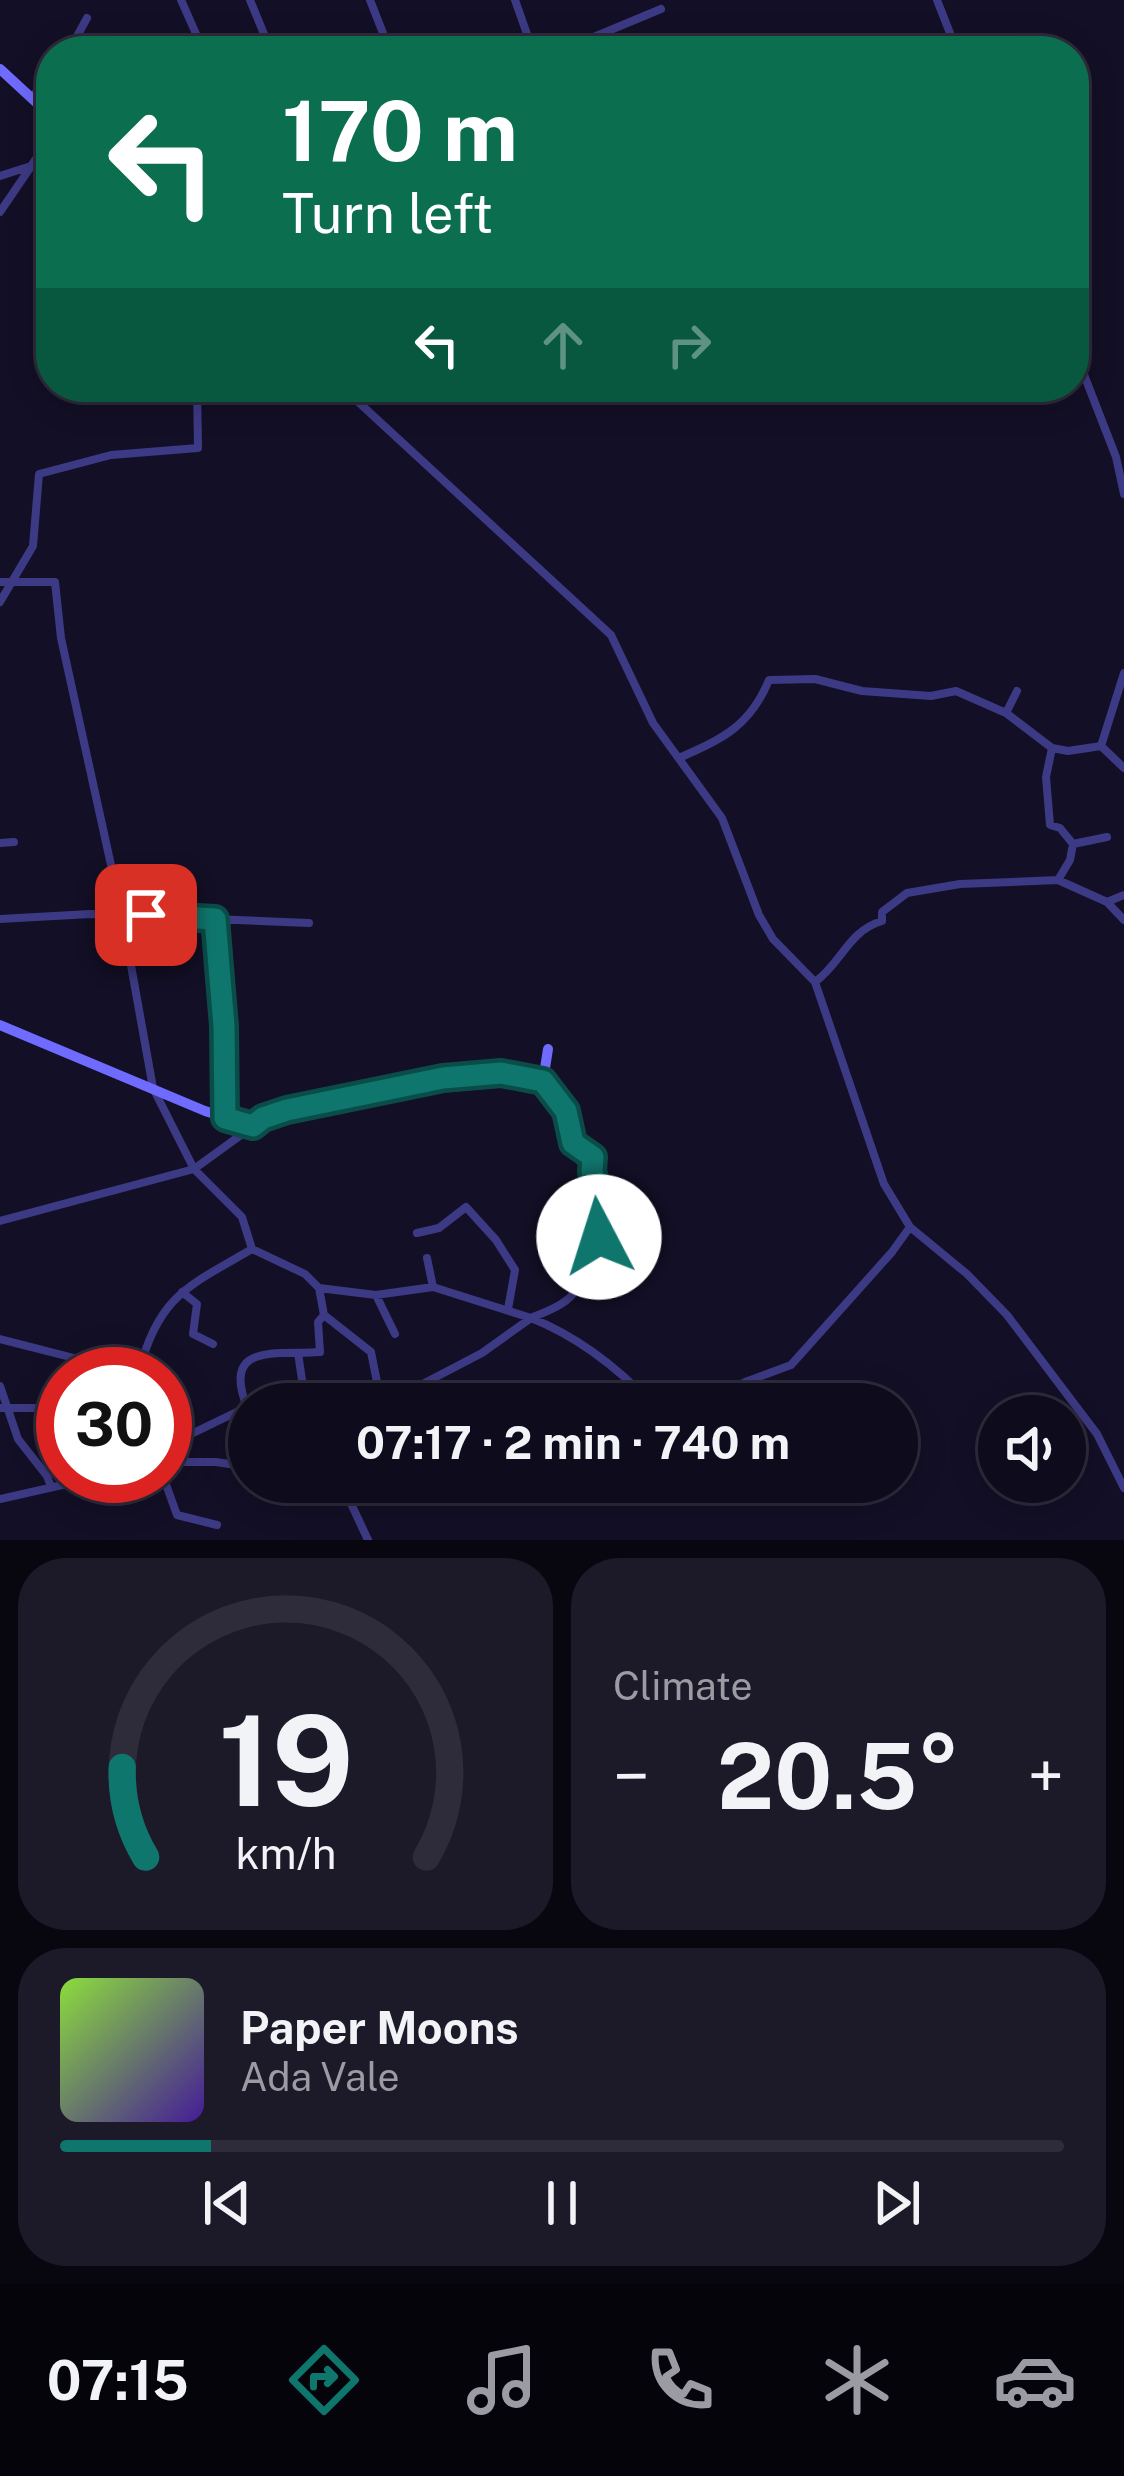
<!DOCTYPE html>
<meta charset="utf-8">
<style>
body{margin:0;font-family:"Public Sans",sans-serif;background:#1c1929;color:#f1f3f6;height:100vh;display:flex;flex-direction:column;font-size:45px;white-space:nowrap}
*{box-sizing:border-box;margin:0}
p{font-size:39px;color:#9b9ba3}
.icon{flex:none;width:66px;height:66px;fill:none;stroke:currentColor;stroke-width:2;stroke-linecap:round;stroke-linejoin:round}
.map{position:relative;height:1540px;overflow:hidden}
.sheet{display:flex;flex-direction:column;gap:18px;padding:18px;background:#08060f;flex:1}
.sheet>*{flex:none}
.guide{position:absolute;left:36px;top:36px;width:1053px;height:366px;border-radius:48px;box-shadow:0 6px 30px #0003,0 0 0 3px #2e2b3b;background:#0b6e4f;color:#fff;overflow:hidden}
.controls{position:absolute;left:978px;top:1395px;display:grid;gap:24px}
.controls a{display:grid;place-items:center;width:108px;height:108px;border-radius:50%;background:#0e0b1c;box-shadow:0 6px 30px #0003,0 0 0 3px #2e2b3b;font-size:60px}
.speed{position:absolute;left:36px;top:1347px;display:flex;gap:24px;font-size:60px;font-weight:700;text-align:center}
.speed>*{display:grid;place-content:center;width:156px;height:156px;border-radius:50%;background:#0e0b1c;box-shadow:0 6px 30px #0003,0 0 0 3px #2e2b3b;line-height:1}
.speed .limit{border:18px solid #d22;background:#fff;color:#111}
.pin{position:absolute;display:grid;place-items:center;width:102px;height:102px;color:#fff;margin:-51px;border-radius:24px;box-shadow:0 6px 18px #0006}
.me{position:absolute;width:132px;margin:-66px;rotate:355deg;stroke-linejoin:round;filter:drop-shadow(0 0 9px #0008)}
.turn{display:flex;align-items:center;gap:42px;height:252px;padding:0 48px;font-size:54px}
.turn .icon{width:156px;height:156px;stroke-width:2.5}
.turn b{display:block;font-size:84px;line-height:102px}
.lanes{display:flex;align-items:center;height:114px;padding:0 48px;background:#0003;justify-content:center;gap:60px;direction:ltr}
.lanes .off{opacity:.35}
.big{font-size:90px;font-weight:700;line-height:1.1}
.sheet .card{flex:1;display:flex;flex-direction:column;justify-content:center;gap:18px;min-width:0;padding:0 42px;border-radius:48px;background:#1c1929}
.sheet .dial{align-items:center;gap:0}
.dial svg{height:312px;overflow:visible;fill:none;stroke:#2e2b3b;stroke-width:7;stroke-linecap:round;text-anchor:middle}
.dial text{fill:#f1f3f6;stroke:none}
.song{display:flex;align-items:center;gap:36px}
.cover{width:144px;height:144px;border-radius:18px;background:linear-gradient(135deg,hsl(90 70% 55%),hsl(260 70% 35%))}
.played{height:12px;border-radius:6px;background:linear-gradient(90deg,#0f766e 15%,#2e2b3b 15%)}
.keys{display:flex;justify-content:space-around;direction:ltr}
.heat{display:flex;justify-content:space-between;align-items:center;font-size:66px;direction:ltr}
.sheet .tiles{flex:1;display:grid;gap:18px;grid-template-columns:1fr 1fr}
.card:last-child{grid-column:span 2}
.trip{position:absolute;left:228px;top:1383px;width:690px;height:120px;border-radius:60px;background:#0e0b1c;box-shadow:0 6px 30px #0003,0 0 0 3px #2e2b3b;font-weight:700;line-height:120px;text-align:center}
.dock{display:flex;height:192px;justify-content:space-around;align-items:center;background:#06040b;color:#9b9ba3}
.dock .icon{width:84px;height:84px}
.dock .selected{color:#0f766e}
.dock b{font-size:54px;color:#f1f3f6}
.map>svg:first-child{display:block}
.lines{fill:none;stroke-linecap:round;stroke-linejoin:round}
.street{stroke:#3d3a85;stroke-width:8}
.secondary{stroke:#6f6bff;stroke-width:10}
.route-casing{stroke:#0a4d48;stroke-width:30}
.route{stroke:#0f766e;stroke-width:21}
</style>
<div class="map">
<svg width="1124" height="1540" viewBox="0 0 1124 1540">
<rect width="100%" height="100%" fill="#130f26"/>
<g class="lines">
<!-- street -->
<path class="street" d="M 181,0 L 197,36 L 197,51
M 250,0 L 271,51
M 370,0 L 390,51
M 515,0 L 533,51
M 937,0 L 957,51
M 69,51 L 87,18
M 560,51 L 661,9
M 31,98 L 51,74
M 0,176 L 31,166 L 51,137
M 0,212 L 30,168
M 1074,349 L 1116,457 L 1124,494
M 342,387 L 611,635 L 653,723 L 722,818 L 759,915 L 773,939 L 815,982 L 884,1184 L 910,1227 L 967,1274 L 1007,1315 L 1097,1434 L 1124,1488
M 0,582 L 55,582 L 61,638 L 122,915 L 153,1088 L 194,1169 L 252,1127
M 0,602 L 33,546 L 39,474 L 111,455 L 198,448 L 197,387
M 1006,713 L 1017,691
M 1101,746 L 1124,768
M 679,758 C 724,738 750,726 769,680 L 815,679 L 862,691 L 931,696 L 956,691 L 1006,713 L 1052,748
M 0,843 L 14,842
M 1073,844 L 1107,837
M 1058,880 L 1070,860 L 1073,844 L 1060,828 L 1050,825 L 1046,777 L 1052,748 L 1068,751 L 1101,746 L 1124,673
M 1107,902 L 1124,895
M 0,919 L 90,914 L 309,923
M 215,919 L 224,1026 L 225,1118
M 815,982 C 841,964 848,931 882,921 L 882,912 L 907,893 L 960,884 L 1058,880 L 1107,902 L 1124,920
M 0,1221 L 194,1169 L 242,1217 L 252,1249 L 305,1274 L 319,1288 L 376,1295 L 433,1287 L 531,1318 C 545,1312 563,1306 573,1294 C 591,1275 606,1229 603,1203 C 600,1187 594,1174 593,1157 L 573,1143 L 566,1111 L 543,1081
M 417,1233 L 439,1228 L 466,1207 L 496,1240 L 515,1270 L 508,1309
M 427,1258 L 433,1287
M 319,1288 L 324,1315 L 371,1352 L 378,1387
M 182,1292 L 197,1304 L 193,1334 L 213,1344
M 376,1295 L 395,1334
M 0,1339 L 78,1359 L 106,1374
M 298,1353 L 304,1393
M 138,1374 C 160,1295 185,1288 252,1249
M 435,1382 L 461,1397 L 500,1404
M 0,1386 L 18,1439 L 47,1476 L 51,1487
M 257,1404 L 335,1389 L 415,1388 L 482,1353 L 531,1318 C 579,1337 617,1367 652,1404
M 707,1404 L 745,1382 L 791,1365 L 892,1252 L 910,1227
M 247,1407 C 220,1340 282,1356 320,1352 L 318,1322 L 324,1315
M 0,1408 L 34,1408
M 166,1462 L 216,1462 L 249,1467
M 165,1463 L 187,1436 L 249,1406
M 163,1476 L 177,1515 L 217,1525
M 341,1482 L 368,1540
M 0,1499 L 102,1476"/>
<!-- secondary -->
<path class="secondary" d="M 0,69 L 51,116
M 0,1025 L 205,1111 L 253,1126 L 263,1118 L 287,1110 L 443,1079 L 501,1073 L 543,1081 L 548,1049"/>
</g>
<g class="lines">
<defs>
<path id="route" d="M 146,915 L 215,919 L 224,1026 L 225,1118 L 253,1126 L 263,1118 L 287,1110 L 443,1078 L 501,1073 L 543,1081 L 566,1111 L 573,1143 L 593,1157 L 592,1172 L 603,1205 L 599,1237"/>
</defs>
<!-- route casing -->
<use href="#route" class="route-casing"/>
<!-- route -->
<use href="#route" class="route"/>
</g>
</svg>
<div class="controls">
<a><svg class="icon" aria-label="sound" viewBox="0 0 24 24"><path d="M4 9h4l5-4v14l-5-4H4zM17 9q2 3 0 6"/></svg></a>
</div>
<div class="speed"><div class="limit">30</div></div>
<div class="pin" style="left:146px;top:915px;background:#d93025"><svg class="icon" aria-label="arrive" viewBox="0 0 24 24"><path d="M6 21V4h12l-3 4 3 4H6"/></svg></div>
<svg class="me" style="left:599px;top:1237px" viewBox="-20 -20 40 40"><circle r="19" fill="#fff"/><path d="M0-13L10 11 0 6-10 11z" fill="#0f766e"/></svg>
<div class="trip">07:17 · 2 min · 740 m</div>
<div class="guide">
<div class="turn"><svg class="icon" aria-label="left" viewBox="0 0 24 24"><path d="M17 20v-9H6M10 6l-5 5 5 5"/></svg><div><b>170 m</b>Turn left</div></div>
<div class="lanes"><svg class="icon" aria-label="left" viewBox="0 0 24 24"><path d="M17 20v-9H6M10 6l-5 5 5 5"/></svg><svg class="icon off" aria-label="ahead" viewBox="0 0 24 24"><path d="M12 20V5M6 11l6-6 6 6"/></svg><svg class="icon off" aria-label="right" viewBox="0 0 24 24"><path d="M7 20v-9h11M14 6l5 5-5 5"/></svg></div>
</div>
</div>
<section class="sheet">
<div class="tiles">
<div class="card dial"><svg viewBox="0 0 100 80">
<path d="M14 69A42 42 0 1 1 86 69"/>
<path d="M14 69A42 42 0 0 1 8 46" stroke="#0f766e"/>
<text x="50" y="56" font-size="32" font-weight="700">19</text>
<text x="50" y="72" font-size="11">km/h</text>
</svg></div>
<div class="card"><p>Climate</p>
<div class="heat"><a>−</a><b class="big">20.5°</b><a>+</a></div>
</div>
<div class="card">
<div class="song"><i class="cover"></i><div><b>Paper Moons</b><p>Ada Vale</p></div></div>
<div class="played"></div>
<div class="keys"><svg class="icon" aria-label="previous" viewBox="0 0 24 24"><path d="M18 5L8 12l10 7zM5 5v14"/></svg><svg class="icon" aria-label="pause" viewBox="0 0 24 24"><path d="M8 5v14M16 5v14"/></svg><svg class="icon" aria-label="next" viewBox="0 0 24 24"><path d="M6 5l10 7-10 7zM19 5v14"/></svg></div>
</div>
</div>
</section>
<nav class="dock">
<b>07:15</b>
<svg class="icon selected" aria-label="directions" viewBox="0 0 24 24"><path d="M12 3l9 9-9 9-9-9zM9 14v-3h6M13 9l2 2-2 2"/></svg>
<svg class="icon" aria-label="music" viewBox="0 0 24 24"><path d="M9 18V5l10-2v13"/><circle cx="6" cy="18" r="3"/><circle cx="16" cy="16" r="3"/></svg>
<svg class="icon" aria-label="phone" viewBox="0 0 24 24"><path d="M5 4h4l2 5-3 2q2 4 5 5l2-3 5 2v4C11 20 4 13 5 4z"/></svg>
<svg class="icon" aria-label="climate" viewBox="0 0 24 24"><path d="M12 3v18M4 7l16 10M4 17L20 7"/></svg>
<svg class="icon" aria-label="car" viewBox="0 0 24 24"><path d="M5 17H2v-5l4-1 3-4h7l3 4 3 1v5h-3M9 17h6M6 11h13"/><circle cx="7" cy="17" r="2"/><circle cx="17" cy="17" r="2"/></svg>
</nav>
